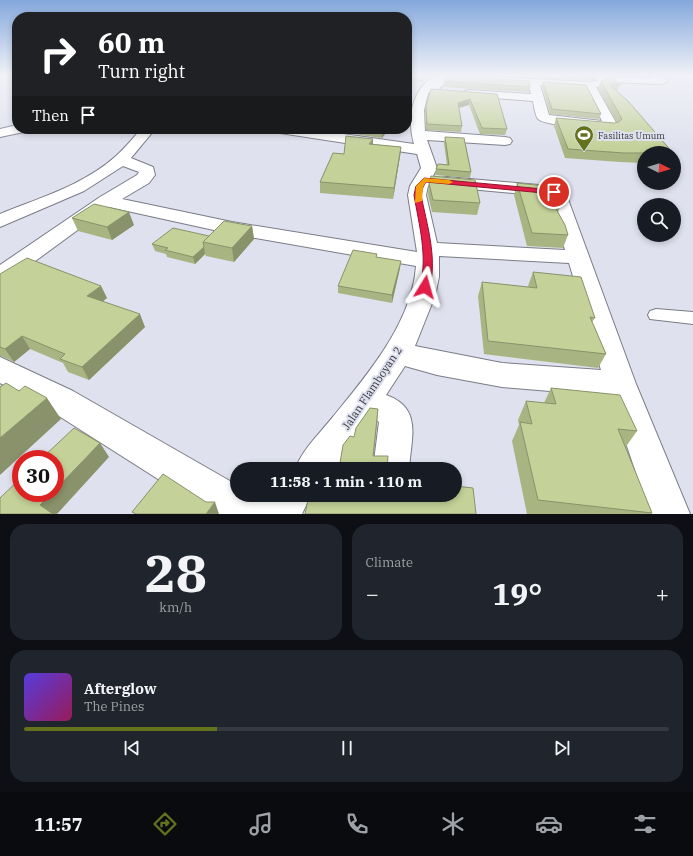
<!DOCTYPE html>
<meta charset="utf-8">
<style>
body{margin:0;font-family:"IBM Plex Serif",serif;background:#20242c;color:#f1f3f6;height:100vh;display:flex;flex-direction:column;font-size:15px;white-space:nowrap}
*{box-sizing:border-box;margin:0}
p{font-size:13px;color:#9ea1a6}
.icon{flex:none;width:22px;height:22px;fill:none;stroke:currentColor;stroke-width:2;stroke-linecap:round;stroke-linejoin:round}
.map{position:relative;height:514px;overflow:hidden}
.drawer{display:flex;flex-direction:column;gap:10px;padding:10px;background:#0d0f14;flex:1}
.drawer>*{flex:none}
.banner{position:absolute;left:12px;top:12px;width:400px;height:122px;border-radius:16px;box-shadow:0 2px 6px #0003;background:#202124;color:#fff;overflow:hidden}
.needle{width:26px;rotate:95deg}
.tools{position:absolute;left:637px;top:146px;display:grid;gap:8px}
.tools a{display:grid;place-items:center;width:44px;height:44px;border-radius:50%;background:#171b24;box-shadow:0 2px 6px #0003;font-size:20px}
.speed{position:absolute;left:12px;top:450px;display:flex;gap:8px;font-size:20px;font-weight:700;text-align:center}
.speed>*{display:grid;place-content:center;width:52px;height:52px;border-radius:50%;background:#171b24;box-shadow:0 2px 6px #0003;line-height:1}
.speed .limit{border:6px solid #d22;background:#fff;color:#111}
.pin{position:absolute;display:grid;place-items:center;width:34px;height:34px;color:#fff;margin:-17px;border:2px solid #fff;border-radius:50%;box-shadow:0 1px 4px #0007}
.me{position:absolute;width:44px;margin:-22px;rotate:8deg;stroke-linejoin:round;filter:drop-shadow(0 0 3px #0008)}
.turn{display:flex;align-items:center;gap:14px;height:84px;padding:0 20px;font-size:18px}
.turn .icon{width:52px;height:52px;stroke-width:2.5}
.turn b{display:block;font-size:28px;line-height:34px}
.then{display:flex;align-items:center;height:38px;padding:0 20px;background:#0003;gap:8px;font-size:15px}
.big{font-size:30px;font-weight:800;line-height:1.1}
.drawer .widget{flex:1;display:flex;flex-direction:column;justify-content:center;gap:6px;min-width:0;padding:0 14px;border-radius:16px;background:#20242c}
.drawer .dial{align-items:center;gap:0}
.dial b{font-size:52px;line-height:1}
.song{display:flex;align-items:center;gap:12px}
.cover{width:48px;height:48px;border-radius:6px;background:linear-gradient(135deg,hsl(250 70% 55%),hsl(330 70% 35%))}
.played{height:4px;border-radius:2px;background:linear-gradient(90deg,#64721e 30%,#363941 30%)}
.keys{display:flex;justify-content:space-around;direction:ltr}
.heat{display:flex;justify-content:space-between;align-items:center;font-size:22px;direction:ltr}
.drawer .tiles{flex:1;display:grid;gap:10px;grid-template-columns:1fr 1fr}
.widget:last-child{grid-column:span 2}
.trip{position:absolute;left:230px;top:462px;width:232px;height:40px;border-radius:20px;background:#171b24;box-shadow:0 2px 6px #0003;font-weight:800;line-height:40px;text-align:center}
.dock{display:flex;height:64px;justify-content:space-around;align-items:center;background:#090b0e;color:#9ea1a6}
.dock .icon{width:28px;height:28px}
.dock .active{color:#64721e}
.dock b{font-size:18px;color:#f1f3f6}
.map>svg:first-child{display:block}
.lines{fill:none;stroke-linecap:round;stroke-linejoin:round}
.lane-casing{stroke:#7a7c87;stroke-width:2}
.street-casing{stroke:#7a7c87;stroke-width:2}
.lane{fill:#fff;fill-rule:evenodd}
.street{fill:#fff;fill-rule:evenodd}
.wall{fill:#a9b483}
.shaded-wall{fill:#89926a}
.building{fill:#c4d198;stroke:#89926a}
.route{fill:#e11d48;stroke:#92132f}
.slow{fill:#f59e0b}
.labels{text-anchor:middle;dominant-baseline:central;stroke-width:4;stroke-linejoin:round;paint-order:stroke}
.far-poi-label{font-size:9px;fill:#36373c;stroke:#dfe1ee;text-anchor:start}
.street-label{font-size:11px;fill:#36373c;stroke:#dfe1ee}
</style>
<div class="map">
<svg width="693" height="514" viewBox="0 0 693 514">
<rect width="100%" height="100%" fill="#dfe1ee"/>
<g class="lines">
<defs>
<path id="lane" d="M 656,309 L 693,312 L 693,324 L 650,319 L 648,315 L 650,311 Z"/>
<path id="street" d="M 434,76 L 476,76 L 590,82 L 598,81 L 594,76 L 652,78 L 651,76 L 662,76 L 668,81 L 663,84 L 610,82 L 609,85 L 596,87 L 618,126 L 616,129 L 611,130 C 599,129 545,126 538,119 C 535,115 534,106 533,101 L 468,96 L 462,93 L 468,90 L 531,94 L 529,85 L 448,80 L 439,89 L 440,91 L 439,93 L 435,94 L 429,92 L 428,94 L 424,110 L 425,131 L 505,137 L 510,138 L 512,141 L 510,144 L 505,145 L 427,140 L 437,168 L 428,186 L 426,195 L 437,243 L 565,250 L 551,198 L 546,196 L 447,187 L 441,186 L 439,182 L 441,178 L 447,177 L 550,186 L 565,191 L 636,384 L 690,514 L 650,514 L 610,396 L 502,387 L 437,375 L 405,366 L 386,395 C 423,408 411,438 409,469 L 373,469 L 379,422 L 376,420 L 370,419 L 335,469 L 295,469 C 303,449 319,434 332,418 C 367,375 412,323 416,266 L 232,234 L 109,207 L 8,281 L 0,283 L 0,265 L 100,197 L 137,175 L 139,172 L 123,166 L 84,191 L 0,227 L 0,214 C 39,198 84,185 116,156 C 125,148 133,138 141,129 L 155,129 L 131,158 L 153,167 L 155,175 L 149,183 L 122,199 L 232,222 L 417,252 L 408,195 L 410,186 L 421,168 L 417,154 L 280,133 L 275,132 L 273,129 L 308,129 L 414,144 C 407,120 411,90 434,76 ZM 540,85 L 586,88 L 602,121 L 549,115 ZM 439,256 L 569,263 L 601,370 L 502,363 L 415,346 L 435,296 L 439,277 Z
M 17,125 L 17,129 L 26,129 L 24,132 L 0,137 L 0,129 Z
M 0,357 L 73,391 L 237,485 L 237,495 L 254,495 L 264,502 L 268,495 L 311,495 L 302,514 L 213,514 L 51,411 L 0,383 Z
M 370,495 L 408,495 L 407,514 L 367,514 Z"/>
</defs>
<!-- lane casing -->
<use href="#lane" class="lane-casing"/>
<!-- street casing -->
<use href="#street" class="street-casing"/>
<!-- lane -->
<use href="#lane" class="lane"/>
<!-- street -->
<use href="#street" class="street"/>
</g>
<!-- wall -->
<path class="wall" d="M 407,76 L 424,78 L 424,82 L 407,81 Z
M 496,76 L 596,76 L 595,80 L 590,80 Z
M 444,81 L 530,87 L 529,92 L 443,87 Z
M 601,81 L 620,84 L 617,91 L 644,153 L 644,163 L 620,162 L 565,158 L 554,126 L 556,118 L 614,123 L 617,123 L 598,88 Z
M 543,82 L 601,114 L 599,119 L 550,114 L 542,87 Z
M 497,94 L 507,129 L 505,135 L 480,134 L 469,105 L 459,108 L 462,126 L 461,132 L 426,130 L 425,111 L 426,106 Z
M 348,129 L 389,129 L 382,138 L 348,133 Z
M 445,137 L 471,172 L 470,178 L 435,175 L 436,169 L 447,165 L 444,143 Z
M 373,144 L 401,147 L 400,156 L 393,199 L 320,193 L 320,182 L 344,154 Z
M 429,183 L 480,203 L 477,215 L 432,212 L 428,195 Z
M 517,183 L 560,207 L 558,212 L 568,235 L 563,248 L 527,246 L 514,195 Z
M 72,218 L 134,225 L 112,240 L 78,231 Z
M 252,226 L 254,239 L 234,262 L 206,256 L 205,254 L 195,264 L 167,257 L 166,254 L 155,251 L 152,244 L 209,236 Z
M 377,257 L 400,268 L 392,303 L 338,293 L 338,286 Z
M 533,272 L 595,318 L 592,322 L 606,354 L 598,368 L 484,354 L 478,296 L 482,282 L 529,287 L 528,286 Z
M 0,274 L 101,286 L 107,298 L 103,301 L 145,327 L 89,380 L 68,372 L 63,363 L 30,349 L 14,362 L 1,356 L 0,356 Z
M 551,388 L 637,431 L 625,448 L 652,513 L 651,514 L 527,514 L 512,441 L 519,425 L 518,420 L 526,401 L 544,403 Z
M 309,495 L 369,495 L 368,501 L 409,501 L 409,495 L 455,495 L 476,514 Z"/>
<!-- shaded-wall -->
<path class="shaded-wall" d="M 591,76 L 597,76 L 595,80 L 590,80 Z
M 470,99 L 469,105 L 457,108 L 458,103 Z
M 385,129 L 389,129 L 382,138 L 382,133 Z
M 373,139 L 373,149 L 369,144 Z
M 401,147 L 400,156 L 393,199 L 394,188 Z
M 129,212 L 134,225 L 112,240 L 107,227 Z
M 252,226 L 254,239 L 234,262 L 232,248 Z
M 204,247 L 205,254 L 195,264 L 193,257 Z
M 401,261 L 400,268 L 392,303 L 392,295 Z
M 101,286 L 107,298 L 93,309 L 87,296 Z
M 140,314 L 145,327 L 89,380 L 82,367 Z
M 22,336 L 30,349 L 14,362 L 5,349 Z
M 47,398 L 61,419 L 0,475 L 0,438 Z
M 378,409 L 377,424 L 372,469 L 373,456 Z
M 100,443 L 109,457 L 57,514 L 48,514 L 40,505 L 52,493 L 55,493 L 55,490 Z
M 368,495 L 369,495 L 366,514 L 367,501 Z
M 215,502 L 219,514 L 206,514 Z"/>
<!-- building -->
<path class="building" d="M 449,76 L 529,81 L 530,87 L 444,81 Z
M 613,78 L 620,84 L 609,84 L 628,101 L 673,153 L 624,153 L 568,149 L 556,118 L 614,123 L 619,122 L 622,119 L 601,81 Z
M 543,82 L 586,85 L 601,114 L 552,109 Z
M 431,89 L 497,94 L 507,129 L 482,128 L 470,99 L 458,103 L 462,126 L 427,124 L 426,106 Z
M 356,129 L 385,129 L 382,133 Z
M 346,136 L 373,139 L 369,144 L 401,147 L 394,188 L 320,182 L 333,153 L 344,154 Z
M 445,137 L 464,138 L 471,172 L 436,169 L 438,164 L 449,165 Z
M 431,176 L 475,180 L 480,203 L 433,200 L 429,183 Z
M 517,183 L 554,187 L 560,207 L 555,207 L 565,225 L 568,235 L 532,233 Z
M 94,204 L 129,212 L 107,227 L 72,218 Z
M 224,221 L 252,226 L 232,248 L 203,242 Z
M 173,228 L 209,236 L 203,242 L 204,247 L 193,257 L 165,250 L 168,248 L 152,244 Z
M 353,250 L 377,254 L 376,257 L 401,261 L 392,295 L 338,286 Z
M 27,258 L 101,286 L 87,296 L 140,314 L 82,367 L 60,359 L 65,354 L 22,336 L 5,349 L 0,347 L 0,274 Z
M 533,272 L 581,277 L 595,318 L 590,317 L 606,354 L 488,341 L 482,282 L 537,288 Z
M 6,383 L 19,391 L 25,386 L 47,398 L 0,438 L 0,387 Z
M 551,388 L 620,395 L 637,431 L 618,429 L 652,513 L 538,500 L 520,422 L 532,424 L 526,401 L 556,404 Z
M 370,408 L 378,409 L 373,456 L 388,456 L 387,469 L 339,469 L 343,445 L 350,436 L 354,437 L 356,428 Z
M 74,428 L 100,443 L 55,490 L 55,459 L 41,459 Z
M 163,474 L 206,502 L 215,502 L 206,514 L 136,514 L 132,512 Z
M 21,478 L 21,493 L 52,493 L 40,505 L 53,514 L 0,514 L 0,498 Z
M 455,486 L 473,488 L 476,514 L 305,514 L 309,495 L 368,495 L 367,501 L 411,501 L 411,495 L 455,495 Z"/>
<!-- sky -->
<linearGradient id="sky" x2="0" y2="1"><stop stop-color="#84a8dc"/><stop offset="0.51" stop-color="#f1f2f7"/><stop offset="1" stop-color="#f1f2f7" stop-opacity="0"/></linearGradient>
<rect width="693" height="148" fill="url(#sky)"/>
<!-- route -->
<path class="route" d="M 424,178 L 554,190 L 558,192 L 554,194 L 426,182 L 423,187 L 421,195 C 427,225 437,256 430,287 L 425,290 L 420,287 C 428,256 419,225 414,195 L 416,186 Z"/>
<!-- slow -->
<path class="slow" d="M 424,178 L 449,180 L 453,182 L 449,184 L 426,182 L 423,187 L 422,201 L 415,203 L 416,186 Z"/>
<!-- icons -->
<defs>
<symbol id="stadium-pin" viewBox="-11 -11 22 30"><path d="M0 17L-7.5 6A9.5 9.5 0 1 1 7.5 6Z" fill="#64721e" stroke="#dfe1ee"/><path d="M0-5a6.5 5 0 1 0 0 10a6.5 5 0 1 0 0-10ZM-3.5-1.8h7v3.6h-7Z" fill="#fff"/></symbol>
</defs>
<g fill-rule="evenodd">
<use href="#stadium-pin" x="573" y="124" width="22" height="30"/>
</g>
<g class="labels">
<!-- far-poi labels -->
<g class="far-poi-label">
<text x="598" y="135">Fasilitas Umum</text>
</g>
<!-- street labels -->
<g class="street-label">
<text transform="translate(372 388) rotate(-56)">Jalan Flamboyan 2</text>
</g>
</g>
</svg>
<div class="tools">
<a><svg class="needle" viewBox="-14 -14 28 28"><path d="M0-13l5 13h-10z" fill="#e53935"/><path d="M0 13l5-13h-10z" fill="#9ea1a6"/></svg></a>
<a><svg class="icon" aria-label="search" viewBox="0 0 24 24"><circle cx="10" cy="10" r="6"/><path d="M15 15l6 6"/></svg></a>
</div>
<div class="speed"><div class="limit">30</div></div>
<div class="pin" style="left:554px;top:192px;background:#d93025"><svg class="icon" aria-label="arrive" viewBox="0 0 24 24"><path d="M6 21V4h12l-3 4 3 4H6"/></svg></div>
<svg class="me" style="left:425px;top:287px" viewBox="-20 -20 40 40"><path d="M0-17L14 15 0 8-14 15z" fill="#e11d48" stroke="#fff" stroke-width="4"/></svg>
<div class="trip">11:58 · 1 min · 110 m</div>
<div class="banner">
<div class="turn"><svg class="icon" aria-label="right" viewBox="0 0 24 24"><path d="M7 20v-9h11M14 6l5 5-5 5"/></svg><div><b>60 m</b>Turn right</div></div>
<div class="then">Then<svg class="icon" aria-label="arrive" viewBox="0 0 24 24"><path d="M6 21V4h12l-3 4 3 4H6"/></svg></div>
</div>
</div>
<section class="drawer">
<div class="tiles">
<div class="widget dial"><b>28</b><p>km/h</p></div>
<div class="widget"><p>Climate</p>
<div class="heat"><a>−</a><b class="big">19°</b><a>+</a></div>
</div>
<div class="widget">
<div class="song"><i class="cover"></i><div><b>Afterglow</b><p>The Pines</p></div></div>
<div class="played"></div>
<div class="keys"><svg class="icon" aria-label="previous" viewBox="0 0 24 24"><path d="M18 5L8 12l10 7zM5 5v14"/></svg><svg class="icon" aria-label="pause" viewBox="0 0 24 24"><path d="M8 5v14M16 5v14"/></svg><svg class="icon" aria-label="next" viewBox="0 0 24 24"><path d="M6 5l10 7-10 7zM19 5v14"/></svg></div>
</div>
</div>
</section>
<nav class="dock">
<b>11:57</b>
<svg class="icon active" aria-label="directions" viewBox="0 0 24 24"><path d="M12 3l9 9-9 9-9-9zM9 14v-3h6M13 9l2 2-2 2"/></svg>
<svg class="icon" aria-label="music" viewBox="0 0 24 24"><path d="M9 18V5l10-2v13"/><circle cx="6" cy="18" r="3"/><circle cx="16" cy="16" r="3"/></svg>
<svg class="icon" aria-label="phone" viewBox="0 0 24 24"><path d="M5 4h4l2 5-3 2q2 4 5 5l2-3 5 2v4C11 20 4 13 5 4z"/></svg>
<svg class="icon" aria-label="climate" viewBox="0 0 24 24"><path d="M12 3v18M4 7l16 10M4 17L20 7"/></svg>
<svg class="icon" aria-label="car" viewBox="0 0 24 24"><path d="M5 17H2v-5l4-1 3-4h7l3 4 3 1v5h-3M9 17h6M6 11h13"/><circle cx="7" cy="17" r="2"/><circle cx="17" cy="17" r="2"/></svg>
<svg class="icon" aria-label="filters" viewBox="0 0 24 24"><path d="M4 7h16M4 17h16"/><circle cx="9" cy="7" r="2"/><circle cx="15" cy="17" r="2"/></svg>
</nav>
